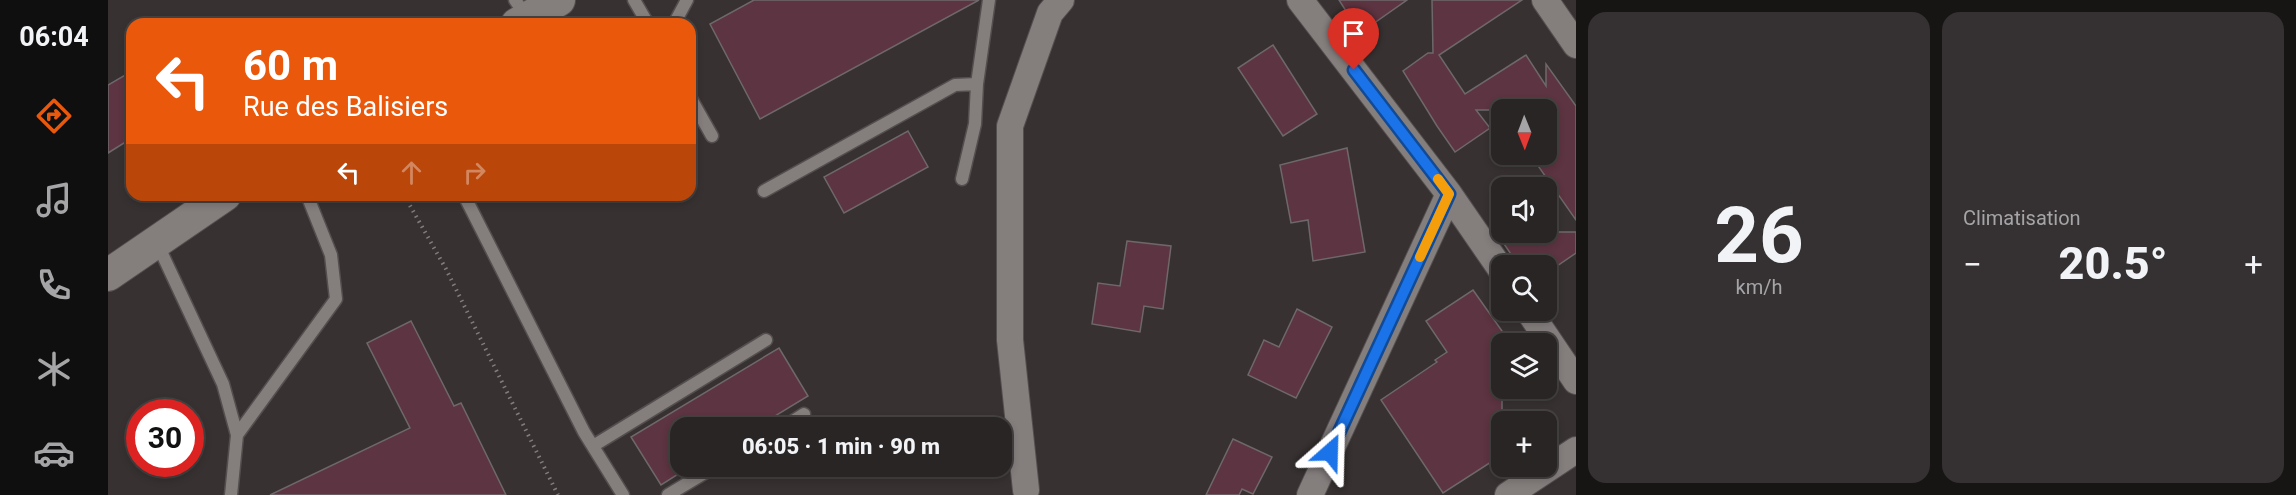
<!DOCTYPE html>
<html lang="fr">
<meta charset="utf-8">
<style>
body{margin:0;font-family:Roboto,sans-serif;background:#353132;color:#f1f3f6;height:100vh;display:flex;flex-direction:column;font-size:22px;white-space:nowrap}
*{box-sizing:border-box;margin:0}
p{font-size:20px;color:#a5a5a7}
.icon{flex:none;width:33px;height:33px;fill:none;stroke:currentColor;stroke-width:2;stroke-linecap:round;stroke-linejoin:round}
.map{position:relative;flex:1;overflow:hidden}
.drawer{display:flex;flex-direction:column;gap:12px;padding:12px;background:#171414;width:720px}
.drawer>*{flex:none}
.guide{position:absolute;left:18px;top:18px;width:570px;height:183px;border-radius:18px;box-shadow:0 3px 9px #0003,0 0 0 2px #454242;background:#ea580c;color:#fff;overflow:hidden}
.needle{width:39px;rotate:179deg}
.tools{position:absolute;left:1383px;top:99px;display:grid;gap:12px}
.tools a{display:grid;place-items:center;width:66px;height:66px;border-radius:12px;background:#292525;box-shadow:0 3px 9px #0003,0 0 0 2px #454242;font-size:30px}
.speed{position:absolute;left:18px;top:399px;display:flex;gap:12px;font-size:30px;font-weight:700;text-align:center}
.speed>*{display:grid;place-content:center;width:78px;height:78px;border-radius:50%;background:#292525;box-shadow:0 3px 9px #0003,0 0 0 2px #454242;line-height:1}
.speed .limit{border:9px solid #d22;background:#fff;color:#111}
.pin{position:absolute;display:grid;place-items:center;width:51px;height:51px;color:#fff;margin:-62px -26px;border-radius:50% 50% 50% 0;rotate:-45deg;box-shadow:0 0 6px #0007}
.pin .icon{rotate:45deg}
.me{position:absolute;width:66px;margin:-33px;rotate:25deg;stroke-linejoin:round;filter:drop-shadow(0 0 4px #0008)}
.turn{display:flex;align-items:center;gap:21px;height:126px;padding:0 18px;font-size:27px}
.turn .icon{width:78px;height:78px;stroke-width:2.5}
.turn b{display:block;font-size:42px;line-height:51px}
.lanes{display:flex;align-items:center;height:57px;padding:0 18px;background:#0003;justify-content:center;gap:30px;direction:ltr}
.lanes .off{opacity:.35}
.big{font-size:45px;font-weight:800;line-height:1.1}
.drawer .widget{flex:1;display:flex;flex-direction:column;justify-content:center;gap:9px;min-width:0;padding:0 21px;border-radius:18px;background:#353132}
.drawer .dial{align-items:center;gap:0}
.dial b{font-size:78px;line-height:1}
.heat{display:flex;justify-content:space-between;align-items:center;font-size:33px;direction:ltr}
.drawer .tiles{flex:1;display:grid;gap:12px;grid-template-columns:repeat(2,1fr)}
.trip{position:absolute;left:562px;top:417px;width:342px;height:60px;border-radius:18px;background:#292525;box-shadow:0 3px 9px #0003,0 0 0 2px #454242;font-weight:800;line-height:60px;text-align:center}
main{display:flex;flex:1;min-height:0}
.tab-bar{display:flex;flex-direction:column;width:108px;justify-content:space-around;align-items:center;background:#100f0f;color:#a5a5a7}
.tab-bar .icon{width:42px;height:42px}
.tab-bar .on{color:#ea580c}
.tab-bar b{font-size:27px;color:#f1f3f6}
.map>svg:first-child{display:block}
.building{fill:#5d3441;stroke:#6e686a;stroke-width:1.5}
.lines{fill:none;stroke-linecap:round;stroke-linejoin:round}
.service-casing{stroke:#544f4f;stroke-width:15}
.minor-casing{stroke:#544f4f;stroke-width:28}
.tertiary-casing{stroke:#544f4f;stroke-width:34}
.path{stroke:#827d7d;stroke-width:4;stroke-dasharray:1.5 4.5;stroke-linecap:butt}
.service{stroke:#847e7d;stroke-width:12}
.minor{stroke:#847e7d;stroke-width:26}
.tertiary{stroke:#847e7d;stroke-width:32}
.route-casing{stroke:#114b97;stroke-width:15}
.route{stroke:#1a73e8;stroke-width:10}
.slow{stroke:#f59e0b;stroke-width:10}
</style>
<main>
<nav class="tab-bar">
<b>06:04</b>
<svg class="icon on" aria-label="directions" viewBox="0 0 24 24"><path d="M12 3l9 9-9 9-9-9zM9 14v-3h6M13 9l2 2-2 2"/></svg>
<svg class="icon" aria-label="music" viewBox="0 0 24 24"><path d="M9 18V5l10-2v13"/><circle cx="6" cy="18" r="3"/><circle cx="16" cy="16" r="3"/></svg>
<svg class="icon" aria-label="phone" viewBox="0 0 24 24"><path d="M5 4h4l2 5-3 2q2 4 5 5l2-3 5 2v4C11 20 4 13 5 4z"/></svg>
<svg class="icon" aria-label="climate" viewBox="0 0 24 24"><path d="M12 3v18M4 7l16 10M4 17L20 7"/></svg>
<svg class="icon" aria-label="car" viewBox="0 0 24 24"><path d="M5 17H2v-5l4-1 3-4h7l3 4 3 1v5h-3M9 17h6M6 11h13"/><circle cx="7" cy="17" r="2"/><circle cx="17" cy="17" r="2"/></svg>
</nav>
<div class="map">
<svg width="1468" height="495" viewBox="0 0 1468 495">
<rect width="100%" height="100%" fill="#373131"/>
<!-- building -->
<path class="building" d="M 646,0 L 871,0 L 652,119 L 602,24 Z
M 1231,0 L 1299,0 L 1252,33 Z
M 1324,0 L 1414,0 L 1331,55 L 1357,94 L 1418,55 L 1438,86 L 1438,64 L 1468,106 L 1468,220 L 1426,160 L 1438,154 L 1438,110 L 1368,110 L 1382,128 L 1347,152 L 1329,126 L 1295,71 L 1320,53 L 1325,53 Z
M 1165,45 L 1209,114 L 1175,136 L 1130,68 Z
M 24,71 L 24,138 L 0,153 L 0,85 Z
M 800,131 L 820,167 L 736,213 L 716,177 Z
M 1239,148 L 1257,252 L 1205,261 L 1200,220 L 1183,223 L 1172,165 Z
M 1388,232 L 1468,232 L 1468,253 L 1449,266 L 1411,266 Z
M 1019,241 L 1063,246 L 1055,309 L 1036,306 L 1032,332 L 984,324 L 990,283 L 1012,286 Z
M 1365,290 L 1394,331 L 1394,455 L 1335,493 L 1273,400 L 1329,362 L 1327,360 L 1339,352 L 1318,321 Z
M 1189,309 L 1224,327 L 1188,398 L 1140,375 L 1156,340 L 1171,347 Z
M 303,321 L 346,406 L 353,403 L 398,495 L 162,495 L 302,428 L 259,343 Z
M 671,348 L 700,396 L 647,428 L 573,428 L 573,466 L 583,466 L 553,485 L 523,437 Z
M 1125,439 L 1164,457 L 1145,494 L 1134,489 L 1131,495 L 1098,495 Z"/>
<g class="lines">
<defs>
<path id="service" d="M 407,0 L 419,17
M 526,0 L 540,24
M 566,24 L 579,0
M 582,97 L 604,136
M 854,179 L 867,124 L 869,84 L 881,0
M 656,191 L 847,85 L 869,84
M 356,195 L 476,432 L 515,495
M 49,243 L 115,384 L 129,435 L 123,495
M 674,428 L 696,414
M 129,435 L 228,299 L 223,255 L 199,195
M 485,446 L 658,340
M 560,495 L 608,466"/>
<path id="minor" d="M 1192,0 L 1341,194 L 1394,271
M 1437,0 L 1468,45
M 1420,310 L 1468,381
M 918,490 L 902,340 L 902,126 L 942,13 L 953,0
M 1202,495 L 1341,194
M 1400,495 L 1468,450"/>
<path id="tertiary" d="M 409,24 L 451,0
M 0,275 L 117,195"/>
</defs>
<!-- service casing -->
<use href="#service" class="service-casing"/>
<!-- minor casing -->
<use href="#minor" class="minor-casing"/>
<!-- tertiary casing -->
<use href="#tertiary" class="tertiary-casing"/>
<!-- path -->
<path class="path" d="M 296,195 L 338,269 L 450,495"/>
<!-- service -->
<use href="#service" class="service"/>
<!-- minor -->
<use href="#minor" class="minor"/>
<!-- tertiary -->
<use href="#tertiary" class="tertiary"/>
</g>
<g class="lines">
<defs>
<path id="route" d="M 1222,452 L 1341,194 L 1246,70"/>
</defs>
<!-- route casing -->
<use href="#route" class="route-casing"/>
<!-- route -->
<use href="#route" class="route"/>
<!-- slow -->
<path class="slow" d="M 1312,257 L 1341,194 L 1330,179"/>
</g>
</svg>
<div class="tools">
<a><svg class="needle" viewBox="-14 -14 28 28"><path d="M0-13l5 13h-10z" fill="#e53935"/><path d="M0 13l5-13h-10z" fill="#a5a5a7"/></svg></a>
<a><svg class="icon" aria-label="sound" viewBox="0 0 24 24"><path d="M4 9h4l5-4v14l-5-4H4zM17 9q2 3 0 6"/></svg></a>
<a><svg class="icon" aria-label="search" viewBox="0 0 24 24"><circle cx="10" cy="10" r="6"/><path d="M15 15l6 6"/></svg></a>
<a><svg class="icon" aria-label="layers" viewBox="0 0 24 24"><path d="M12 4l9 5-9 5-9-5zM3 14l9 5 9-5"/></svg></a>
<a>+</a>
</div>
<div class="speed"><div class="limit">30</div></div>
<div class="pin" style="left:1246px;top:70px;background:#d93025"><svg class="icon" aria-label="arrive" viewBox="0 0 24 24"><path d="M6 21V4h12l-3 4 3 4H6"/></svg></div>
<svg class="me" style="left:1222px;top:452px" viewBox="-20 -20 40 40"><path d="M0-17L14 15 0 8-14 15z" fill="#1a73e8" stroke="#fff" stroke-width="4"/></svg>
<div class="trip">06:05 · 1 min · 90 m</div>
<div class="guide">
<div class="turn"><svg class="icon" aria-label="left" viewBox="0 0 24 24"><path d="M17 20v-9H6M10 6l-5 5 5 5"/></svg><div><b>60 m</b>Rue des Balisiers</div></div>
<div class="lanes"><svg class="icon" aria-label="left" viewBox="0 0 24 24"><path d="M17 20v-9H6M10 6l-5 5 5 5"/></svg><svg class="icon off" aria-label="ahead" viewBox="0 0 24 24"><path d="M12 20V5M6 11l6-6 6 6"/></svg><svg class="icon off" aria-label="right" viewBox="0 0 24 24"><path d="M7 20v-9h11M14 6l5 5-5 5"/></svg></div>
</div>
</div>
<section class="drawer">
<div class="tiles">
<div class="widget dial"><b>26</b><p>km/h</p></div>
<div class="widget"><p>Climatisation</p>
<div class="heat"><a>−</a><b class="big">20.5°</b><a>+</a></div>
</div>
</div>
</section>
</main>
